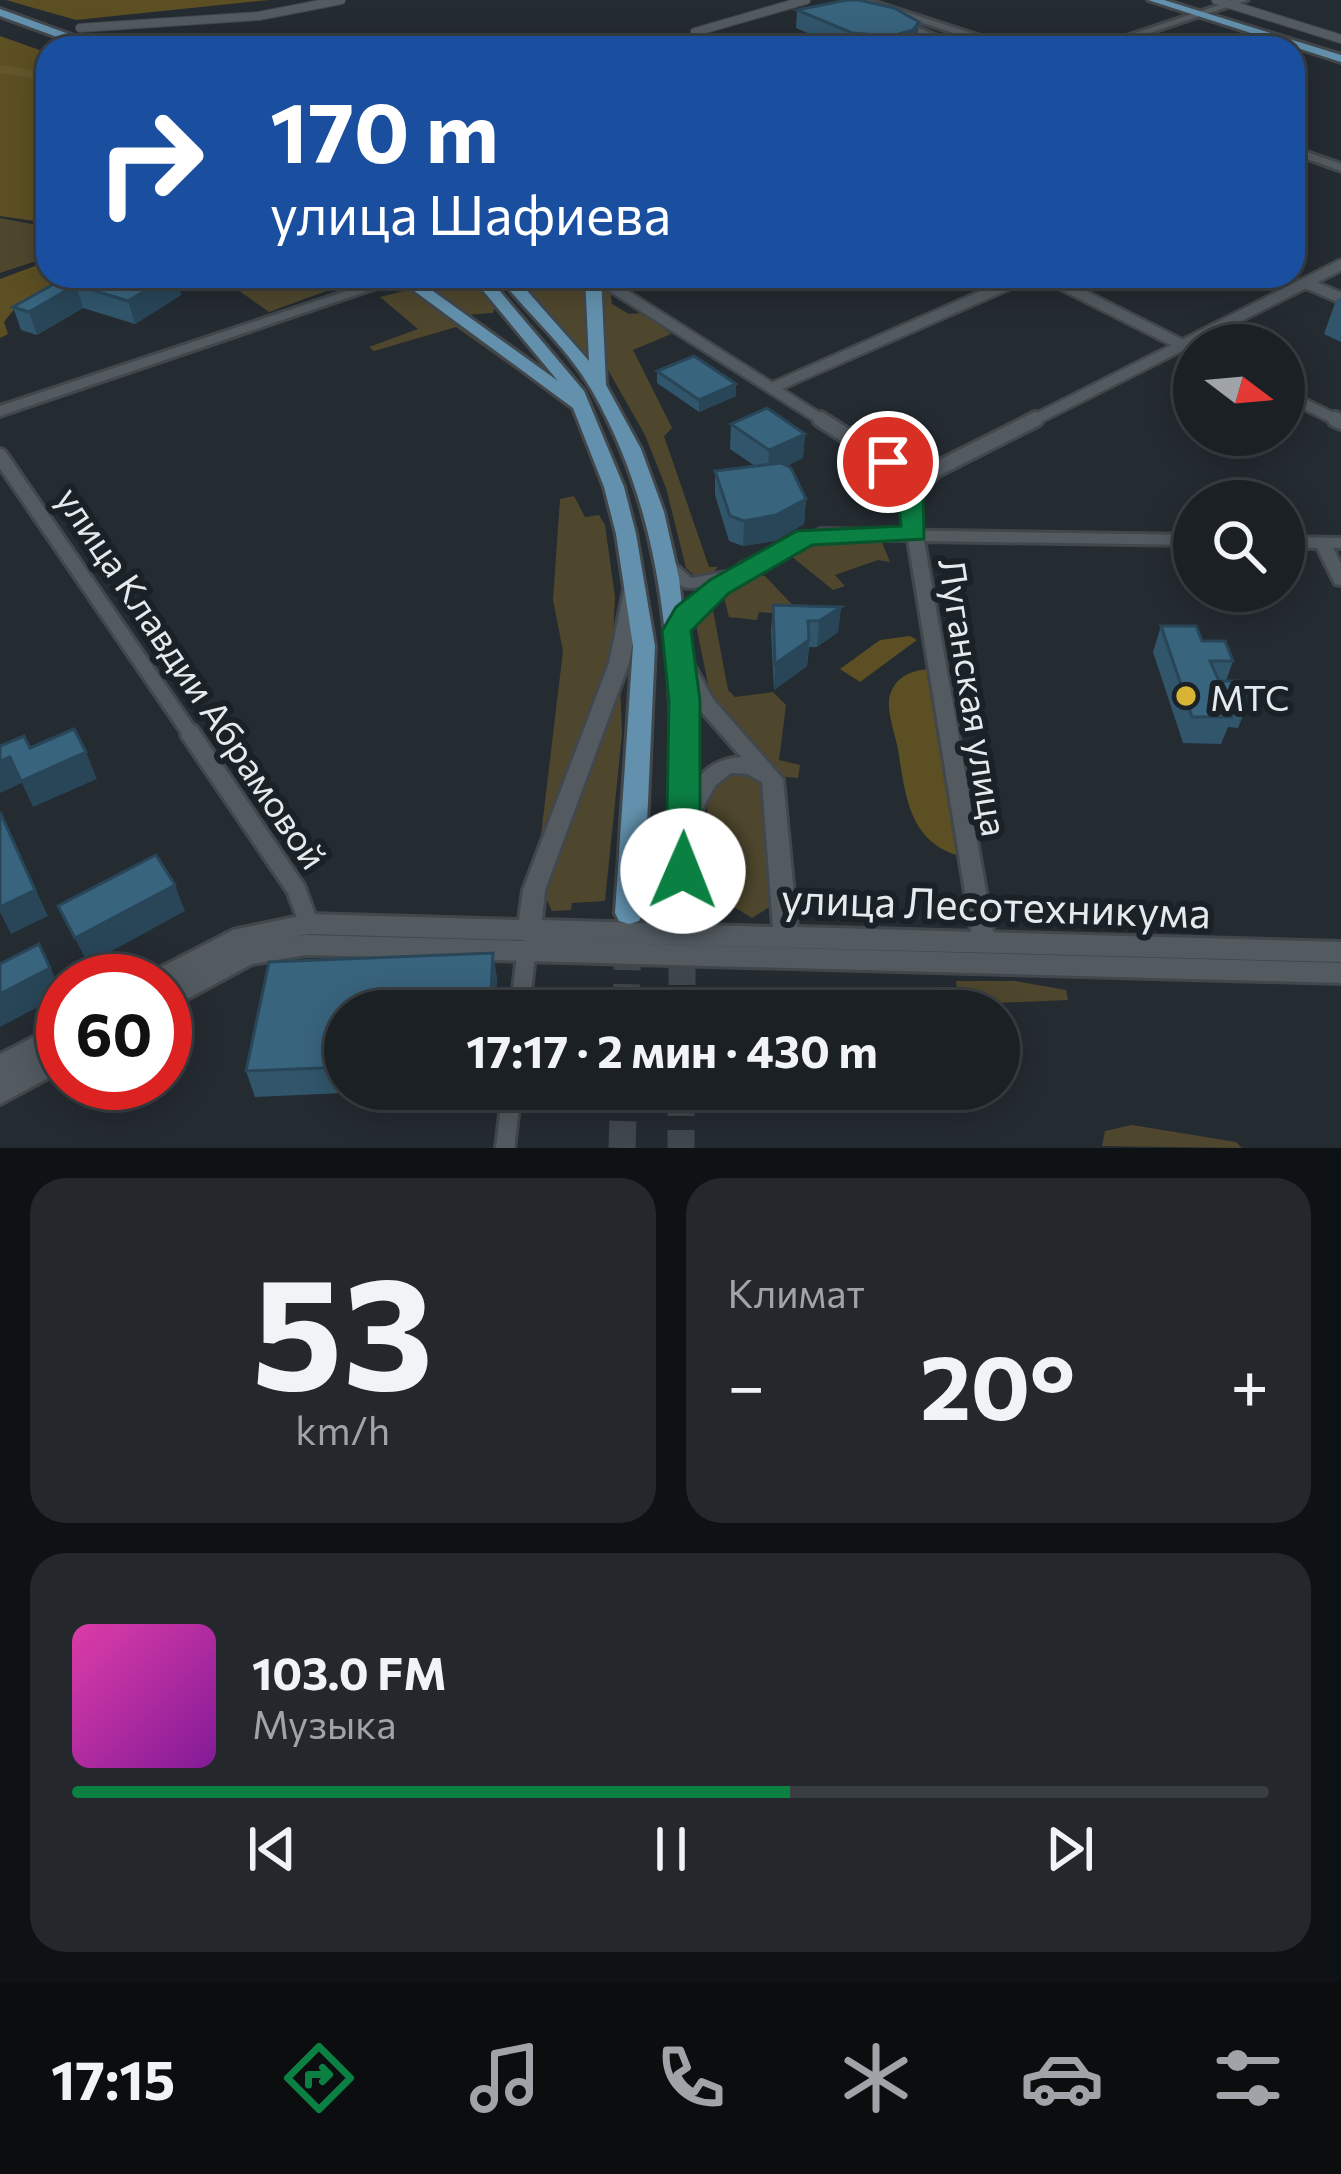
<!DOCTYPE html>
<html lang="ru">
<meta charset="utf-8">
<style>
body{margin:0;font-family:Commissioner,sans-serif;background:#24282d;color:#f1f3f6;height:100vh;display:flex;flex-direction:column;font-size:45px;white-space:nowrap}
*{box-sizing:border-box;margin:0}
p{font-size:39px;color:#a0a3a7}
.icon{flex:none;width:66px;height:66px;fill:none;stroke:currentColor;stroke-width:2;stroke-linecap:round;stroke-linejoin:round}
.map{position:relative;height:1148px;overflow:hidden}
.drawer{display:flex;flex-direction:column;gap:30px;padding:30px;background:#0f1214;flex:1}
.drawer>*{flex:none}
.guide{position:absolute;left:36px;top:36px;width:1269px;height:252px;border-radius:36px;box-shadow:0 6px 30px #0003,0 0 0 3px #393e42;background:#1a4fa0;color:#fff;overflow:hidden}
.needle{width:78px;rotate:106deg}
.controls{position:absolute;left:1173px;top:324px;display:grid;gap:24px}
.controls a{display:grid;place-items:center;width:132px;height:132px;border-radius:50%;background:#1b2025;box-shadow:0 6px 30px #0003,0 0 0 3px #393e42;font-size:60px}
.speed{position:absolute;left:36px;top:954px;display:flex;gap:24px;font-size:60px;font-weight:700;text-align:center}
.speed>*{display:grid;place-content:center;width:156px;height:156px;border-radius:50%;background:#1b2025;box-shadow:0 6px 30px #0003,0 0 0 3px #393e42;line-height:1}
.speed .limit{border:18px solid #d22;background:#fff;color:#111}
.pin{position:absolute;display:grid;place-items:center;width:102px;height:102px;color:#fff;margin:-51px;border:6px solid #fff;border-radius:50%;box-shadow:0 3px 12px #0007}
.me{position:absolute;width:132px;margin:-66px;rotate:1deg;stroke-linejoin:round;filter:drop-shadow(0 0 9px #0008)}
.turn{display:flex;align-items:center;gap:42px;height:252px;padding:0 36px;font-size:54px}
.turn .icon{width:156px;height:156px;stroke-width:2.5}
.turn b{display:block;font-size:84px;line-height:102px}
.big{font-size:90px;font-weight:700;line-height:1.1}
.drawer .tile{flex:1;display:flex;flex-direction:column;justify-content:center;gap:18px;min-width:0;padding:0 42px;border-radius:36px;background:#24282d}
.drawer .dial{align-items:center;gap:0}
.dial b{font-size:156px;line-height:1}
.song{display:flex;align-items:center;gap:36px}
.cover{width:144px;height:144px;border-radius:18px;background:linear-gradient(135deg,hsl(320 70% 55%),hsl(290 70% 35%))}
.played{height:12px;border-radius:6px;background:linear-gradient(90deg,#0b8043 60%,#393e42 60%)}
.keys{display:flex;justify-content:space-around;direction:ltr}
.heat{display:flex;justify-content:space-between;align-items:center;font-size:66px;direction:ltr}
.drawer .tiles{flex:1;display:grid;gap:30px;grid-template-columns:1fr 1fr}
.tile:last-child{grid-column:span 2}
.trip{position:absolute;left:324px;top:990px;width:696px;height:120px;border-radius:60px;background:#1b2025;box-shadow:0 6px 30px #0003,0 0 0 3px #393e42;font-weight:700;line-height:120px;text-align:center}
.menu{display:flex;height:192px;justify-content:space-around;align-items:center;background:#0b0d0f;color:#a0a3a7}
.menu .icon{width:84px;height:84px}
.menu .active{color:#0b8043}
.menu b{font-size:54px;color:#f1f3f6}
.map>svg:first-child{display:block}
.green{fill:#4f472d}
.forest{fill:#5c4f23}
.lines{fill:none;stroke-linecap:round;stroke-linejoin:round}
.river{fill:#64572c;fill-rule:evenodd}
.primary-tunnel{stroke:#41484d;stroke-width:27;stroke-dasharray:27 14;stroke-linecap:butt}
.minor-far3-casing{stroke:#41474b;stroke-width:10}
.minor-far2-casing{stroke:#41474b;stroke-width:15}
.minor-far1-casing{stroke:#41474b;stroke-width:20}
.minor-casing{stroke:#41474b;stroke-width:24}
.tertiary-casing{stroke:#41474b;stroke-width:6}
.secondary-casing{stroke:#41474b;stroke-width:6}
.primary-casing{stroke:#41474b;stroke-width:6}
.minor-far3{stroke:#535b61;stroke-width:8}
.minor-far2{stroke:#535b61;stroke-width:10}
.minor-far1{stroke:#535b61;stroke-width:14}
.minor{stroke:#535b61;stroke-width:18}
.tertiary{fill:#535b61;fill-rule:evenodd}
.secondary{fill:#535b61;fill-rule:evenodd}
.primary{fill:#6391ad;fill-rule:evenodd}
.wall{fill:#31566c}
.shaded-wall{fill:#284658}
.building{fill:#39647e;stroke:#284658;stroke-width:3}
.route{fill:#0b8043;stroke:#07532c;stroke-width:3}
.poi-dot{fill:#d7b434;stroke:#1a2227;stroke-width:4.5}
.labels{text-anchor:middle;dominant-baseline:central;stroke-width:12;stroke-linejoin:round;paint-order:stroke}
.street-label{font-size:36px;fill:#e5eaee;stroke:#1a2227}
.poi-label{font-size:36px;fill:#e5eaee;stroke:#1a2227;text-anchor:start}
.near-street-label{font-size:42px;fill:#e5eaee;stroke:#1a2227}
</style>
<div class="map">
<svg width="1341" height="1148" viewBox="0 0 1341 1148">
<rect width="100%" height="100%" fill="#242b31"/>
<!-- green -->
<path class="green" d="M 0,218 L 48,227 L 48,257 L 0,273 Z
M 187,276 L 367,276 L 269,312 L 235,288 Z
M 437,276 L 467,276 L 495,307 L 493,313 L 464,315 L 427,284 Z
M 516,276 L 586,277 L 590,360 Z
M 599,281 L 610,289 L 612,304 L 629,314 L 644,313 L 671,334 L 633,350 L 672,428 L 664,436 L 709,567 L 718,567 L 709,576 L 696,577 L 686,568 L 666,488 L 645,435 L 604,363 Z
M 411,289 L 548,385 L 531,380 L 456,327 L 374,351 L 369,347 L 418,329 L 380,297 Z
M 574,496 L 585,517 L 599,515 L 605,525 L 615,597 L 612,660 L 540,843 L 563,651 L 553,600 L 560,499 Z
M 822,538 L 881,540 L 890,562 L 878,560 L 835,575 L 845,586 L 833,590 L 791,556 Z
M 760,575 L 765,576 L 803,616 L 759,612 L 757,620 L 729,617 L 723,594 Z
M 705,605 L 712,605 L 728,690 L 735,697 L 773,692 L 786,705 L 779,760 L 800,765 L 798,778 L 779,776 L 711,699 L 695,620 Z
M 620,679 L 622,734 L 605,901 L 572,903 L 571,910 L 552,911 L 543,892 Z
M 733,769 L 759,777 L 767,793 L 771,906 L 752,918 L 729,904 L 721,911 L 704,909 L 708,787 Z
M 956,981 L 1015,981 L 1066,990 L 1068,1000 L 973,1004 L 958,995 Z
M 1132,1125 L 1236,1142 L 1242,1148 L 1102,1146 L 1105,1131 Z"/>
<!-- forest -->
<path class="forest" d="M 6,0 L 269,0 L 76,20 Z
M 0,36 L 48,53 L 48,223 L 0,216 Z
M 48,261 L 48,276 L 76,276 L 15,308 L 4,322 L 8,334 L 0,338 L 0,279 Z
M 910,636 L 917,640 L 860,682 L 840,669 L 880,640 Z
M 930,669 L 960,856 C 909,843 905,794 898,749 C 895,735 888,715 889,701 C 892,678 910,670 930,669 Z"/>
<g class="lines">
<!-- river -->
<path class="river" d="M 0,65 L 48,73 L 48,81 L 0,73 Z"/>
<!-- primary-tunnel -->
<path class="primary-tunnel" d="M 682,917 L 682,1011
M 626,1011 L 628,938
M 681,1089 L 681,1148
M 622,1148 L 624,1089"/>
<defs>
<path id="minor-far3" d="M 1216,0 L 1341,39
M 80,28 L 259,16 L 341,0
M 695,32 L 806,0
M 336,41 L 343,48"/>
<path id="minor-far2" d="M 595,276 L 825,422
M 1045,276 L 1194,351
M 1306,283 L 1341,298
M 772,388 L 1027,276
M 1284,394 L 1341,422
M 1030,422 L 1341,265"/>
<path id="minor-far1" d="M 820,419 L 919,482
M 1335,419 L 1341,422
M 0,456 L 192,736
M 915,534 L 910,494 L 935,470 L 1036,419"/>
<path id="minor" d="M 190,733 L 296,889 L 309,924
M 520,1011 L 526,954
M 505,1148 L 512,1089"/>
<path id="tertiary" d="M 821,529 L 1194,535 L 1194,545 L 924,541 L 995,942 L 992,949 L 984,951 L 976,949 L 973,942 L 908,540 L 823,539 L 752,572 L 693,617 L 683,635 L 671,635 L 668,631 L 680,610 L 715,583 C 682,591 686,591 660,569 L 658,565 L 660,561 L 672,561 L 691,578 L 732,571 L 740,564 Z
M 1284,537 L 1341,538 L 1341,548 L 1333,548 L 1341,564 L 1341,585 L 1335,584 L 1317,548 L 1284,547 Z"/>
<path id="secondary" d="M 855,0 L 869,0 L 996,41 L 1000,36 L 1035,48 L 1007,44 L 1014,48 L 999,48 L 911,19 L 916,27 L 967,48 C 943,48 911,37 901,16 Z
M 1234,0 L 1248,0 L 1105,48 L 1090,48 Z
M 1293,147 L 1341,164 L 1341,171 L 1293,154 Z
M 392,276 L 412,276 L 0,416 L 0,406 Z
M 634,579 L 643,585 L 629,663 L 545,890 L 542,920 L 773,927 L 762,782 L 747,774 L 731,773 L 715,786 L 694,825 L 686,828 L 678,825 L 675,819 C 689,788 703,759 741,757 L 699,709 L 673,663 L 676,658 L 690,658 L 713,699 L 783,779 L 797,927 L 1341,942 L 1341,962 L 532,941 L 1341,963 L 1341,983 L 306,955 L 252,964 L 165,1011 L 165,981 L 145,981 L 148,974 L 233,930 L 309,914 L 519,920 L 523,890 L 609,663 L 625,585 ZM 309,934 L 523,940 L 526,941 L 306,935 L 287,938 Z
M 63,1022 L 63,1070 L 0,1104 L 0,1054 Z"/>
<path id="primary" d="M 1148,0 L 1164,0 L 1341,55 L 1341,62 Z
M 0,9 L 102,46 L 104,48 L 87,48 L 0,16 Z
M 394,276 L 412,276 L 558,381 L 471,276 L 487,276 L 584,391 L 624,487 L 636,534 L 655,646 L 643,913 L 639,921 L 629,924 L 619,921 L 615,913 L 633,646 L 616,534 L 604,487 L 573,408 Z
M 498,276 L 514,276 L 589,361 L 585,276 L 601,276 L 606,385 L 641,449 L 664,512 L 679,578 L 694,715 L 696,917 L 692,925 L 682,928 L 672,925 L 668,917 C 673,739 684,549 591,389 C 567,347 528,314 498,276 Z"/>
</defs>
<!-- minor-far3 casing -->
<use href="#minor-far3" class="minor-far3-casing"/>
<!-- minor-far2 casing -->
<use href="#minor-far2" class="minor-far2-casing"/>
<!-- minor-far1 casing -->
<use href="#minor-far1" class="minor-far1-casing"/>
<!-- minor casing -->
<use href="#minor" class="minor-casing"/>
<!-- tertiary casing -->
<use href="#tertiary" class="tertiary-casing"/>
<!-- secondary casing -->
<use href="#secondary" class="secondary-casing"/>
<!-- primary casing -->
<use href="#primary" class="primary-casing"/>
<!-- minor-far3 -->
<use href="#minor-far3" class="minor-far3"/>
<!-- minor-far2 -->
<use href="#minor-far2" class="minor-far2"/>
<!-- minor-far1 -->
<use href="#minor-far1" class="minor-far1"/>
<!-- minor -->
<use href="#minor" class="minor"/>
<!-- tertiary -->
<use href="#tertiary" class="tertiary"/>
<!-- secondary -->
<use href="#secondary" class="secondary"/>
<!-- primary -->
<use href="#primary" class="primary"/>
</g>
<!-- wall -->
<path class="wall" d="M 797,10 L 917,40 L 911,48 L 843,48 L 796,28 Z
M 68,276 L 176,276 L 181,295 L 135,324 L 83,308 L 37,335 L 21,330 L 13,307 Z
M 1341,297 L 1341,342 L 1324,334 L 1336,300 Z
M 657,371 L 736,384 L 736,396 L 699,412 L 657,383 Z
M 731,424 L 805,434 L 803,458 L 787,466 L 806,499 L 804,524 L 775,541 L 743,546 L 729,541 L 715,495 L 715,471 L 755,466 L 730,449 Z
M 773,605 L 841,607 L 838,632 L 817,647 L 809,647 L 807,666 L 774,690 L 771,631 Z
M 1161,626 L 1202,641 L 1233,661 L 1226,681 L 1249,701 L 1238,728 L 1228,727 L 1221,744 L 1183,743 L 1153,652 Z
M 493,953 L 497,979 L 495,1011 L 345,1011 L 345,1089 L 430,1089 L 255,1097 L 246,1071 L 269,962 Z"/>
<!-- shaded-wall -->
<path class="shaded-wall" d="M 919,22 L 917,40 L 911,48 L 891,48 L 892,36 Z
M 169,276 L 176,276 L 181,295 L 135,324 L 128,301 Z
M 76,285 L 83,308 L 37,335 L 29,312 Z
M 736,384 L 736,396 L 699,412 L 699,400 Z
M 805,434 L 803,458 L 768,475 L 769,450 Z
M 806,499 L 804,524 L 775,541 L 743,546 L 744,521 Z
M 841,607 L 838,632 L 817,647 L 819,621 Z
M 809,640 L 807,666 L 774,690 L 775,664 Z
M 86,752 L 97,779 L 33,807 L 21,781 Z
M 10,757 L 22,783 L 0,793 L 0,761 Z
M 0,812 L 48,916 L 11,934 L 0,912 Z
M 175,885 L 185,911 L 88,964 L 75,938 Z
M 39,944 L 63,994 L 0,1027 L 0,994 Z
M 493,953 L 497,979 L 495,1011 L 490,1011 Z"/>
<!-- building -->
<path class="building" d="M 847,0 L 859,0 L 894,8 L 919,22 L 913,30 L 892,36 L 852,33 L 797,10 Z
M 68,276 L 169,276 L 128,301 L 76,285 L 29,312 L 13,307 Z
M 694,356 L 736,384 L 699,400 L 657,371 Z
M 767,408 L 805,434 L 769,450 L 731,424 Z
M 781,463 L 791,468 L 806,499 L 776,515 L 744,521 L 730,516 L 715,471 Z
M 773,605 L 841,607 L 819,621 L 808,621 L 809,640 L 775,664 Z
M 1161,626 L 1196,626 L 1202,641 L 1225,641 L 1233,661 L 1210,661 L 1219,681 L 1240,681 L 1249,701 L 1225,701 L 1231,717 L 1192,717 Z
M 74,729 L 86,752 L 21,781 L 10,757 L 0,761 L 0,746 L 24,736 L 30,748 Z
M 0,812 L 35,890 L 0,907 Z
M 156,855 L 175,885 L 75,938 L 58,906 Z
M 39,944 L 50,968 L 0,994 L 0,964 Z
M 493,953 L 490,1011 L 345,1011 L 345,1067 L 246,1071 L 269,962 Z"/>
<!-- route -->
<path class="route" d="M 888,455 L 932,482 L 923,494 L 924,539 L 812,545 L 729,593 L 691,631 L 700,701 L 700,871 L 695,880 L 671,880 L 666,871 L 669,701 L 662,631 L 676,607 L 710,580 L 797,531 L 901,526 L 898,494 L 905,484 L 876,462 Z"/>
<!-- markers -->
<circle class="poi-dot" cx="1186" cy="696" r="12"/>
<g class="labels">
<!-- street labels -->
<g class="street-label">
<text transform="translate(193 677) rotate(56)">улица Клавдии Абрамовой</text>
<text transform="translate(975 697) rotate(81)">Луганская улица</text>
</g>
<!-- poi labels -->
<g class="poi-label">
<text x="1210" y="696">МТС</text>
</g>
<!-- near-street labels -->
<g class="near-street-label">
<text transform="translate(996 904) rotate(2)">улица Лесотехникума</text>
</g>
</g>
</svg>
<div class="controls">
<a><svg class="needle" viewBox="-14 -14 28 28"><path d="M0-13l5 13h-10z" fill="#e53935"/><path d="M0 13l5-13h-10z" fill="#a0a3a7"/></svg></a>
<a><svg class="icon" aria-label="search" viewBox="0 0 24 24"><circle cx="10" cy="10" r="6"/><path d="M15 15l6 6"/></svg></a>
</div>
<div class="speed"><div class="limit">60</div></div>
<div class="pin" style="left:888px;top:462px;background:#d93025"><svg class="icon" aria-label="arrive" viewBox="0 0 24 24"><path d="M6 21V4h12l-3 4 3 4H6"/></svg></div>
<svg class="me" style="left:683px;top:871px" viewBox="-20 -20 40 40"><circle r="19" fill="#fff"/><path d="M0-13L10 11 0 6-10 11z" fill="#0b8043"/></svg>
<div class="trip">17:17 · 2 мин · 430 m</div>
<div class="guide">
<div class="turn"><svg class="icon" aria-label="right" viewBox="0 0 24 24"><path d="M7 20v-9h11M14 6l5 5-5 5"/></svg><div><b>170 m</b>улица Шафиева</div></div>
</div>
</div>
<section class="drawer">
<div class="tiles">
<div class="tile dial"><b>53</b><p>km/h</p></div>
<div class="tile"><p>Климат</p>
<div class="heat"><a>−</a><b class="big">20°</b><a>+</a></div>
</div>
<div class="tile">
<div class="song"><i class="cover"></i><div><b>103.0 FM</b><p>Музыка</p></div></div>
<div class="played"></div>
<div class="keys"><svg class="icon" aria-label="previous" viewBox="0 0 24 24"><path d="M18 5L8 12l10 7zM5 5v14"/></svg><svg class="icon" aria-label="pause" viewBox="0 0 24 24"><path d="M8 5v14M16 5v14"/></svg><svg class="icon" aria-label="next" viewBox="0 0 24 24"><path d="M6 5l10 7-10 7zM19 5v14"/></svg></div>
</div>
</div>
</section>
<nav class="menu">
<b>17:15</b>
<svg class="icon active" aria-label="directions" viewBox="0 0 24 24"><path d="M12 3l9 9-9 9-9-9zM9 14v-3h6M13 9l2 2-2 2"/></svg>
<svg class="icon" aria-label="music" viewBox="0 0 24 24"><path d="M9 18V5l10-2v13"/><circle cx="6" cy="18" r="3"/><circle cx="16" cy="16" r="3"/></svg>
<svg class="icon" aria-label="phone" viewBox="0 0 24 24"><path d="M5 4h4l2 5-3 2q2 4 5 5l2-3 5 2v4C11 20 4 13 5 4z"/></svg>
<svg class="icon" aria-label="climate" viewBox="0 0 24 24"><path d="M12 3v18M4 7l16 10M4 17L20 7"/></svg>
<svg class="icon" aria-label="car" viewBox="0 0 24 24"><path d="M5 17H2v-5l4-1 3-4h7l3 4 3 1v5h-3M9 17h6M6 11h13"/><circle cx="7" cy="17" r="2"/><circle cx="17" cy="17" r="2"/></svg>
<svg class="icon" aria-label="filters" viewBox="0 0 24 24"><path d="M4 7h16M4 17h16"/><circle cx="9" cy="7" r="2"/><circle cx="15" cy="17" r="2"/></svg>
</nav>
